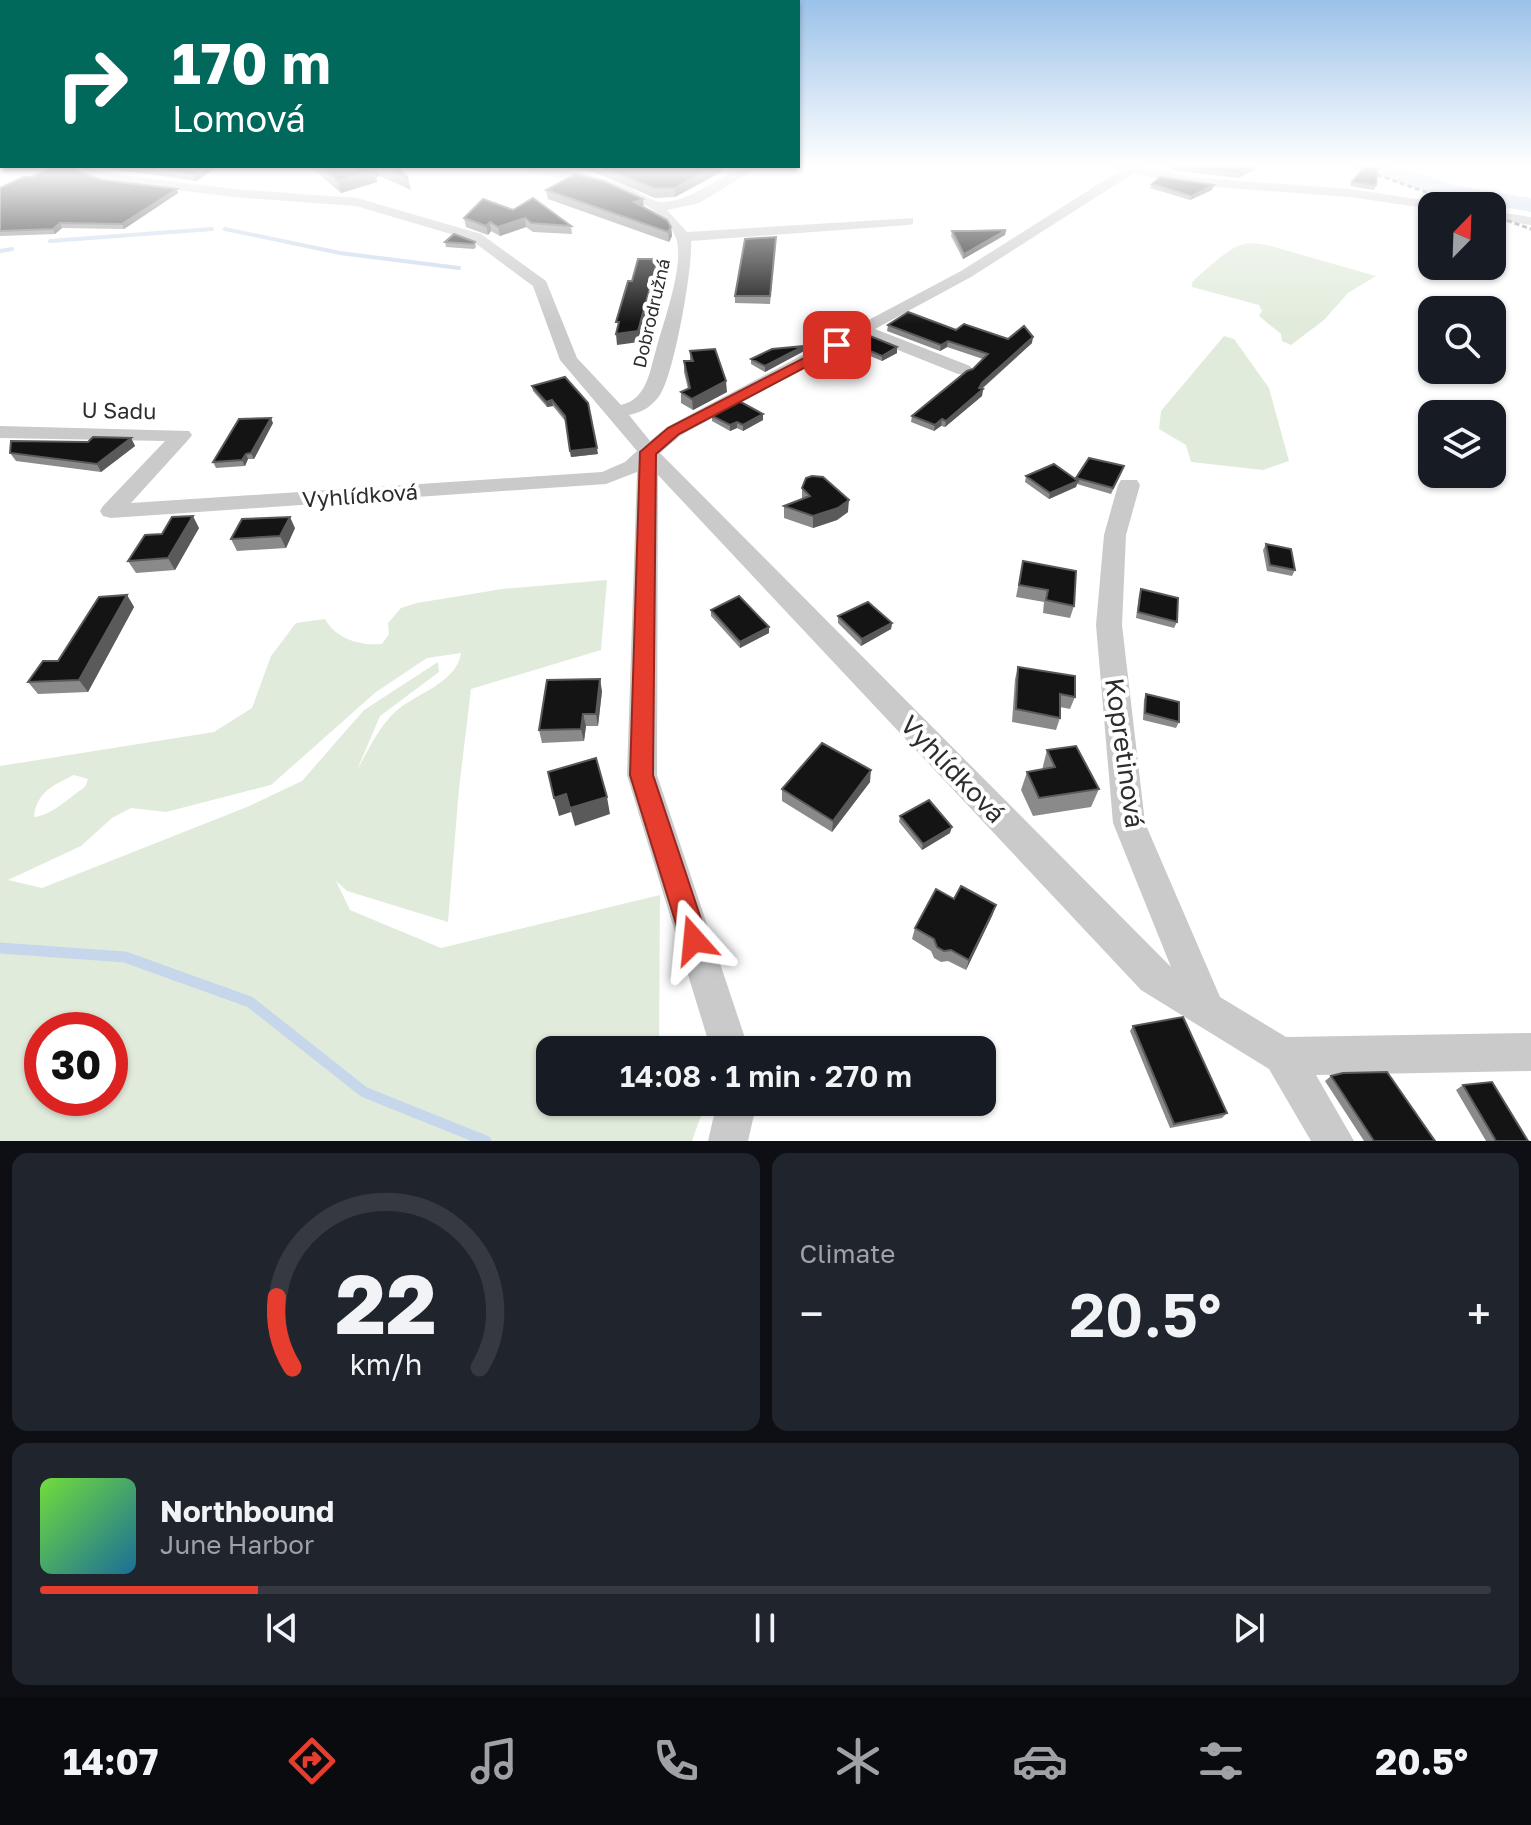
<!DOCTYPE html>
<meta charset="utf-8">
<style>
body{margin:0;font-family:"Golos Text",sans-serif;background:#20242c;color:#f1f3f6;height:100vh;display:flex;flex-direction:column;font-size:30px;white-space:nowrap}
*{box-sizing:border-box;margin:0}
p{font-size:26px;color:#9ea1a6}
.icon{flex:none;width:44px;height:44px;fill:none;stroke:currentColor;stroke-width:2;stroke-linecap:round;stroke-linejoin:round}
.map{position:relative;height:1141px;overflow:hidden}
.panel{display:flex;flex-direction:column;gap:12px;padding:12px;background:#0d0f14;flex:1}
.panel>*{flex:none}
.top-card{position:absolute;left:0px;top:0px;width:800px;height:168px;box-shadow:0 2px 6px #0004;background:#00695c;color:#fff;overflow:hidden}
.needle{width:52px;rotate:23deg}
.buttons{position:absolute;left:1418px;top:192px;display:grid;gap:16px}
.buttons a{display:grid;place-items:center;width:88px;height:88px;border-radius:16px;background:#171b24;box-shadow:0 2px 6px #0004;font-size:40px}
.speed{position:absolute;left:24px;top:1012px;display:flex;gap:16px;font-size:40px;font-weight:700;text-align:center}
.speed>*{display:grid;place-content:center;width:104px;height:104px;border-radius:50%;background:#171b24;box-shadow:0 2px 6px #0004;line-height:1}
.speed .limit{border:12px solid #d22;background:#fff;color:#111}
.pin{position:absolute;display:grid;place-items:center;width:68px;height:68px;color:#fff;margin:-34px;border-radius:16px;box-shadow:0 4px 12px #0006}
.me{position:absolute;width:88px;margin:-44px;rotate:342deg;stroke-linejoin:round;filter:drop-shadow(0 0 6px #0008)}
.turn{display:flex;align-items:center;gap:28px;height:168px;padding:0 40px;font-size:36px}
.turn .icon{width:104px;height:104px;stroke-width:2.5}
.turn b{display:block;font-size:56px;line-height:68px}
.big{font-size:60px;font-weight:600;line-height:1.1}
.panel .tile{flex:1;display:flex;flex-direction:column;justify-content:center;gap:12px;min-width:0;padding:0 28px;border-radius:16px;background:#20242c}
.panel .dial{align-items:center;gap:0}
.dial svg{height:208px;overflow:visible;fill:none;stroke:#363941;stroke-width:7;stroke-linecap:round;text-anchor:middle}
.dial text{fill:#f1f3f6;stroke:none}
.song{display:flex;align-items:center;gap:24px}
.cover{width:96px;height:96px;border-radius:12px;background:linear-gradient(135deg,hsl(100 70% 55%),hsl(200 70% 35%))}
.played{height:8px;border-radius:4px;background:linear-gradient(90deg,#e63d2e 15%,#363941 15%)}
.keys{display:flex;justify-content:space-around;direction:ltr}
.heat{display:flex;justify-content:space-between;align-items:center;font-size:44px;direction:ltr}
.panel .tiles{flex:1;display:grid;gap:12px;grid-template-columns:1fr 1fr}
.tile:last-child{grid-column:span 2}
.trip{position:absolute;left:536px;top:1036px;width:460px;height:80px;border-radius:16px;background:#171b24;box-shadow:0 2px 6px #0004;font-weight:600;line-height:80px;text-align:center}
.menu{display:flex;height:128px;justify-content:space-around;align-items:center;background:#090b0e;color:#9ea1a6}
.menu .icon{width:56px;height:56px}
.menu .current{color:#e63d2e}
.menu b{font-size:36px;color:#f1f3f6}
.map>svg:first-child{display:block}
.green{fill:#e1ebdb;fill-rule:evenodd}
.lines{fill:none;stroke-linecap:round;stroke-linejoin:round}
.stream-far1{stroke:#c7d7eb;stroke-width:4}
.stream{stroke:#c7d7eb;stroke-width:11}
.river{fill:#c7d7eb;fill-rule:evenodd}
.minor{fill:#cacaca;fill-rule:evenodd}
.rail{stroke:#828282;stroke-width:3;stroke-dasharray:5 3;stroke-linecap:butt}
.wall{fill:#8a8a8a}
.shaded-wall{fill:#5a5a5a}
.building{fill:#141414;stroke:#5a5a5a;stroke-width:2}
.route{fill:#e63d2e;stroke:#96281e;stroke-width:2}
.labels{text-anchor:middle;dominant-baseline:central;stroke-width:8;stroke-linejoin:round;paint-order:stroke}
.far-street-label{font-size:18px;fill:#2d2d2d;stroke:#fff}
.street-label{font-size:22px;fill:#2d2d2d;stroke:#fff}
.near-street-label{font-size:26px;fill:#2d2d2d;stroke:#fff}
</style>
<div class="map">
<svg width="1531" height="1141" viewBox="0 0 1531 1141">
<rect width="100%" height="100%" fill="#fff"/>
<!-- green -->
<path class="green" d="M 1251,243 L 1267,245 L 1376,276 L 1348,293 L 1324,320 L 1291,345 L 1282,341 L 1281,334 L 1259,316 L 1262,311 L 1259,305 L 1192,287 L 1192,283 L 1196,278 C 1213,265 1230,244 1251,243 Z
M 1224,336 L 1234,339 L 1269,388 L 1289,461 L 1263,470 L 1191,462 L 1186,445 L 1159,429 L 1161,411 Z
M 607,580 L 601,650 L 471,689 L 459,789 L 448,922 L 347,891 L 336,881 L 350,910 L 441,948 L 660,895 L 659,1050 L 550,1050 L 550,1102 L 706,1102 L 692,1141 L 0,1141 L 0,766 L 214,732 L 252,708 L 271,656 L 296,623 L 325,619 C 336,639 360,646 382,644 L 389,634 L 388,623 L 401,608 L 417,603 L 502,589 ZM 461,653 C 457,683 415,694 396,711 C 379,726 368,751 357,770 L 380,716 L 439,672 L 438,662 L 364,710 L 302,781 L 247,807 L 42,888 L 8,880 L 81,846 L 112,818 L 131,808 L 166,812 L 271,785 L 376,692 L 427,658 ZM 74,775 L 88,779 L 85,787 C 68,798 53,815 34,817 C 36,793 53,785 74,775 ZM 42,1030 L 110,1030 L 110,1098 L 42,1098 Z"/>
<g class="lines">
<!-- stream-far1 -->
<path class="stream-far1" d="M 225,229 L 340,253 L 459,268
M 50,241 L 212,229
M 0,251 L 12,249"/>
<!-- stream -->
<path class="stream" d="M 0,948 L 125,957 L 250,1002 L 364,1092 L 486,1141"/>
<!-- river -->
<path class="river" d="M 1354,164 L 1387,164 L 1454,185 L 1531,198 L 1531,212 L 1443,196 L 1356,169 Z"/>
<!-- minor -->
<path class="minor" d="M 1102,164 L 1136,164 L 1188,177 L 1350,189 L 1437,202 L 1444,206 L 1432,206 L 1432,209 L 1350,197 L 1188,185 L 1134,173 L 971,277 L 875,329 L 970,366 L 973,370 L 970,374 L 958,374 L 863,336 L 681,435 L 660,453 L 1171,967 L 1113,823 L 1096,625 L 1104,535 L 1118,485 L 1121,480 L 1137,480 L 1140,485 L 1126,535 L 1122,625 L 1145,823 L 1220,997 L 1286,1037 L 1531,1033 L 1531,1071 L 1316,1075 L 1354,1141 L 1311,1141 L 1269,1069 L 1141,990 L 658,475 L 657,775 L 749,1050 L 711,1050 L 627,775 L 637,472 L 606,484 L 111,518 L 103,516 L 100,511 L 103,506 L 165,441 L 0,438 L 0,426 L 189,431 L 192,435 L 189,439 L 131,503 L 602,472 L 625,462 L 637,451 L 560,360 L 533,286 L 471,240 L 356,206 L 233,197 L 104,181 L 64,166 L 82,166 L 106,173 L 233,189 L 357,198 L 481,234 L 546,281 L 577,358 L 621,405 C 648,399 650,369 657,346 C 664,321 685,263 676,238 C 664,204 609,187 578,180 C 560,177 533,176 519,166 C 554,166 590,174 623,185 C 635,189 652,203 663,202 C 700,200 725,166 761,166 L 699,203 L 667,210 L 687,232 L 913,218 L 913,224 L 908,225 L 691,241 C 693,267 674,375 660,395 C 651,407 643,412 629,415 L 650,441 L 667,427 L 961,271 L 1121,170 Z
M 1492,211 L 1531,217 L 1531,225 L 1492,219 Z
M 717,1102 L 757,1102 L 748,1141 L 708,1141 Z"/>
<!-- rail -->
<path class="rail" d="M 1347,164 L 1465,206
M 1492,215 L 1531,229"/>
</g>
<!-- wall -->
<path class="wall" d="M 92,166 L 219,166 L 196,181 Z
M 310,166 L 397,166 L 408,178 L 411,190 L 380,176 L 376,177 L 377,182 L 341,193 Z
M 565,166 L 721,166 L 721,172 L 675,197 L 655,198 L 594,172 Z
M 1174,166 L 1256,166 L 1254,170 L 1238,178 L 1172,170 Z
M 102,180 L 178,193 L 124,229 L 62,228 L 55,234 L 0,236 L 0,188 Z
M 1352,182 L 1376,185 L 1374,190 L 1350,186 Z
M 1152,184 L 1212,190 L 1190,200 L 1150,188 Z
M 546,190 L 644,207 L 671,227 L 672,236 L 669,242 L 548,199 Z
M 513,210 L 571,226 L 572,234 L 533,232 L 526,227 L 500,236 L 491,231 L 488,235 L 466,227 L 464,218 Z
M 1006,230 L 1005,235 L 963,259 L 951,236 L 952,231 Z
M 776,237 L 770,304 L 735,303 L 735,296 Z
M 445,242 L 475,242 L 476,247 L 474,249 L 446,247 Z
M 888,325 L 956,330 L 1032,343 L 982,389 L 983,389 L 982,396 L 945,427 L 941,426 L 934,431 L 911,422 L 912,416 L 973,369 L 983,359 L 947,347 L 940,351 L 887,331 Z
M 856,345 L 897,347 L 897,353 L 882,361 L 856,350 Z
M 838,348 L 854,355 L 854,361 L 837,353 Z
M 690,351 L 727,392 L 693,410 L 681,403 L 681,392 L 688,389 L 684,372 L 684,361 L 690,361 Z
M 804,351 L 765,372 L 751,364 L 751,359 Z
M 565,377 L 598,454 L 571,457 L 566,422 L 553,406 L 547,407 L 533,391 L 532,386 Z
M 712,416 L 763,420 L 743,431 L 737,428 L 730,431 L 712,421 Z
M 273,423 L 254,459 L 248,459 L 245,466 L 216,468 L 213,462 Z
M 131,438 L 135,446 L 101,472 L 16,461 L 10,453 L 88,442 Z
M 1122,472 L 1111,494 L 1077,484 L 1076,487 L 1049,499 L 1025,482 L 1026,476 L 1075,479 L 1076,478 Z
M 802,488 L 848,512 L 837,520 L 813,528 L 784,518 L 784,506 L 802,499 Z
M 199,528 L 175,570 L 136,573 L 128,561 L 162,534 Z
M 295,528 L 286,548 L 237,551 L 231,539 Z
M 1266,544 L 1295,570 L 1292,576 L 1267,571 L 1263,550 Z
M 1023,561 L 1074,606 L 1070,618 L 1043,613 L 1044,602 L 1016,597 Z
M 1141,589 L 1177,622 L 1174,628 L 1136,618 L 1139,595 Z
M 127,595 L 134,607 L 88,692 L 38,694 L 28,682 L 58,661 Z
M 711,610 L 769,633 L 740,648 L 711,616 Z
M 838,616 L 892,623 L 891,629 L 861,646 L 838,623 Z
M 1018,667 L 1075,697 L 1070,709 L 1060,707 L 1060,718 L 1056,730 L 1012,722 L 1015,679 Z
M 602,691 L 598,726 L 586,726 L 584,741 L 542,743 L 539,730 Z
M 1146,694 L 1179,722 L 1176,728 L 1143,720 L 1144,700 Z
M 1047,750 L 1099,789 L 1091,807 L 1033,816 L 1021,790 L 1027,772 L 1042,770 Z
M 870,782 L 832,832 L 782,801 L 782,789 Z
M 900,816 L 950,833 L 922,850 L 899,822 Z
M 954,899 L 996,905 L 992,916 L 966,970 L 948,961 L 941,962 L 934,958 L 931,951 L 912,939 L 915,928 Z
M 1133,1026 L 1227,1113 L 1222,1118 L 1170,1128 L 1130,1031 Z
M 1331,1076 L 1435,1141 L 1364,1141 L 1325,1081 Z
M 1463,1085 L 1528,1141 L 1486,1141 L 1456,1090 Z"/>
<!-- shaded-wall -->
<path class="shaded-wall" d="M 206,166 L 219,166 L 196,181 L 193,174 Z
M 372,166 L 377,166 L 380,176 L 376,177 L 377,182 L 341,193 L 338,181 Z
M 716,166 L 721,166 L 721,172 L 675,197 L 675,188 Z
M 1256,166 L 1254,170 L 1238,178 L 1240,173 Z
M 1214,185 L 1212,190 L 1190,200 L 1192,196 Z
M 177,189 L 178,193 L 124,229 L 122,224 Z
M 643,199 L 644,208 L 634,202 Z
M 525,218 L 526,227 L 500,236 L 498,227 Z
M 490,222 L 491,231 L 488,235 L 486,226 Z
M 60,223 L 62,228 L 55,234 L 53,229 Z
M 671,227 L 672,236 L 669,242 L 668,232 Z
M 1006,230 L 1005,235 L 963,259 L 964,254 Z
M 658,259 L 659,269 L 639,342 L 617,345 L 616,334 Z
M 846,324 L 846,329 L 817,344 L 817,339 Z
M 1033,337 L 1032,343 L 981,389 L 983,389 L 982,396 L 945,427 L 946,421 L 979,388 L 982,383 Z
M 948,341 L 947,347 L 940,351 L 941,345 Z
M 804,346 L 804,351 L 765,372 L 765,366 Z
M 897,347 L 897,353 L 882,361 L 882,356 Z
M 726,381 L 727,392 L 693,410 L 692,399 Z
M 552,400 L 553,406 L 547,407 L 546,402 Z
M 763,414 L 763,420 L 743,431 L 743,425 Z
M 271,418 L 273,423 L 254,459 L 251,453 Z
M 942,419 L 941,426 L 934,431 L 935,425 Z
M 737,422 L 737,428 L 730,431 L 730,425 Z
M 131,438 L 135,446 L 101,472 L 97,464 Z
M 597,448 L 598,454 L 571,457 L 570,451 Z
M 246,454 L 248,459 L 245,466 L 242,460 Z
M 1078,481 L 1076,487 L 1049,499 L 1050,493 Z
M 849,500 L 848,512 L 837,520 L 813,528 L 813,516 Z
M 193,516 L 199,528 L 175,570 L 168,558 Z
M 290,517 L 295,528 L 286,548 L 280,536 Z
M 127,595 L 134,607 L 88,692 L 79,680 Z
M 892,623 L 891,629 L 861,646 L 862,639 Z
M 769,627 L 769,633 L 740,648 L 740,642 Z
M 600,679 L 602,691 L 598,726 L 596,714 Z
M 583,714 L 586,726 L 584,741 L 581,729 Z
M 871,770 L 870,782 L 832,832 L 833,821 Z
M 566,794 L 571,812 L 559,816 L 554,798 Z
M 607,797 L 610,814 L 575,826 L 570,808 Z
M 952,827 L 950,833 L 922,850 L 923,844 Z
M 996,905 L 992,916 L 966,970 L 969,960 Z"/>
<!-- building -->
<path class="building" d="M 1175,164 L 1252,164 L 1256,166 L 1240,173 L 1174,166 Z
M 1366,164 L 1378,164 L 1376,185 L 1352,182 Z
M 55,166 L 66,166 L 102,180 L 177,189 L 122,224 L 60,223 L 53,229 L 0,231 L 0,188 L 23,177 L 32,177 Z
M 139,166 L 206,166 L 193,174 Z
M 320,166 L 372,166 L 367,168 L 374,170 L 338,181 Z
M 381,166 L 397,166 L 408,178 Z
M 599,166 L 716,166 L 675,188 L 654,188 Z
M 575,174 L 603,181 L 643,199 L 634,202 L 667,220 L 671,227 L 668,232 L 546,190 Z
M 1160,177 L 1214,185 L 1192,196 L 1152,184 Z
M 533,198 L 571,226 L 531,223 L 525,218 L 498,227 L 490,222 L 486,226 L 464,218 L 483,199 L 513,210 Z
M 1006,230 L 964,254 L 952,231 L 971,231 Z
M 454,234 L 475,242 L 473,244 L 445,242 Z
M 776,237 L 770,296 L 735,296 L 745,239 Z
M 638,259 L 658,259 L 638,331 L 616,334 L 619,322 L 616,322 L 628,281 L 632,281 Z
M 908,312 L 956,330 L 964,324 L 1008,339 L 1024,326 L 1033,337 L 982,383 L 979,388 L 983,389 L 946,421 L 942,419 L 935,425 L 912,416 L 967,371 L 973,369 L 988,354 L 948,341 L 941,345 L 888,325 Z
M 833,318 L 846,324 L 817,339 L 816,327 Z
M 870,336 L 897,347 L 882,356 L 856,345 Z
M 850,341 L 854,355 L 838,348 Z
M 804,346 L 765,366 L 751,359 L 772,349 Z
M 715,349 L 726,381 L 692,399 L 681,392 L 690,388 L 684,361 L 693,361 L 690,351 Z
M 565,377 L 588,403 L 597,448 L 570,451 L 565,416 L 552,400 L 546,402 L 532,386 Z
M 739,401 L 763,414 L 743,425 L 737,422 L 730,425 L 712,416 Z
M 271,418 L 251,453 L 246,454 L 242,460 L 213,462 L 239,419 Z
M 93,437 L 131,438 L 97,464 L 10,453 L 11,441 L 88,442 Z
M 1089,458 L 1124,466 L 1113,488 L 1076,478 Z
M 1054,464 L 1078,481 L 1050,493 L 1026,476 Z
M 812,476 L 823,477 L 849,500 L 838,508 L 813,516 L 784,506 L 810,496 L 802,488 L 806,478 Z
M 193,516 L 168,558 L 128,561 L 145,535 L 162,534 L 172,517 Z
M 290,517 L 280,536 L 231,539 L 242,519 Z
M 1266,544 L 1291,549 L 1295,570 L 1270,565 Z
M 1023,561 L 1076,571 L 1074,606 L 1046,600 L 1048,590 L 1019,585 Z
M 1141,589 L 1178,598 L 1177,622 L 1138,612 Z
M 127,595 L 79,680 L 28,682 L 43,661 L 58,661 L 99,597 Z
M 739,596 L 769,627 L 740,642 L 711,610 Z
M 868,602 L 892,623 L 862,639 L 838,616 Z
M 1018,667 L 1075,676 L 1075,697 L 1060,694 L 1060,718 L 1016,709 Z
M 600,679 L 596,714 L 583,714 L 581,729 L 539,730 L 547,680 Z
M 1146,694 L 1179,702 L 1179,722 L 1145,713 Z
M 822,743 L 871,770 L 833,821 L 782,789 Z
M 1076,746 L 1099,789 L 1039,798 L 1027,772 L 1055,767 L 1047,750 Z
M 596,758 L 607,797 L 570,808 L 566,794 L 554,798 L 548,772 Z
M 929,800 L 952,827 L 923,844 L 900,816 Z
M 961,886 L 996,905 L 969,960 L 951,950 L 944,951 L 937,947 L 934,939 L 915,928 L 936,889 L 954,899 Z
M 1183,1017 L 1227,1113 L 1174,1124 L 1133,1026 Z
M 1387,1072 L 1435,1141 L 1374,1141 L 1331,1076 L 1343,1073 Z
M 1492,1082 L 1528,1141 L 1496,1141 L 1463,1085 Z"/>
<!-- sky -->
<linearGradient id="sky" x2="0" y2="1"><stop stop-color="#9bc2e9"/><stop offset="0.51" stop-color="#fff"/><stop offset="1" stop-color="#fff" stop-opacity="0"/></linearGradient>
<rect width="1531" height="324" fill="url(#sky)"/>
<!-- route -->
<path class="route" d="M 837,341 L 842,342 L 842,348 L 679,434 L 656,454 L 653,775 L 708,940 L 704,949 L 694,953 L 685,949 L 681,940 L 630,775 L 640,452 L 668,428 Z"/>
<g class="labels">
<!-- far-street labels -->
<g class="far-street-label">
<text transform="translate(651 313) rotate(-77)">Dobrodružná</text>
</g>
<!-- street labels -->
<g class="street-label">
<text transform="translate(119 410) rotate(1)">U Sadu</text>
<text transform="translate(360 495) rotate(-4)">Vyhlídková</text>
</g>
<!-- near-street labels -->
<g class="near-street-label">
<text transform="translate(1125 753) rotate(82)">Kopretinová</text>
<text transform="translate(953 769) rotate(46)">Vyhlídková</text>
</g>
</g>
</svg>
<div class="buttons">
<a><svg class="needle" viewBox="-14 -14 28 28"><path d="M0-13l5 13h-10z" fill="#e53935"/><path d="M0 13l5-13h-10z" fill="#9ea1a6"/></svg></a>
<a><svg class="icon" aria-label="search" viewBox="0 0 24 24"><circle cx="10" cy="10" r="6"/><path d="M15 15l6 6"/></svg></a>
<a><svg class="icon" aria-label="layers" viewBox="0 0 24 24"><path d="M12 4l9 5-9 5-9-5zM3 14l9 5 9-5"/></svg></a>
</div>
<div class="speed"><div class="limit">30</div></div>
<div class="pin" style="left:837px;top:345px;background:#d93025"><svg class="icon" aria-label="arrive" viewBox="0 0 24 24"><path d="M6 21V4h12l-3 4 3 4H6"/></svg></div>
<svg class="me" style="left:694px;top:940px" viewBox="-20 -20 40 40"><path d="M0-17L14 15 0 8-14 15z" fill="#e63d2e" stroke="#fff" stroke-width="4"/></svg>
<div class="trip">14:08 · 1 min · 270 m</div>
<div class="top-card">
<div class="turn"><svg class="icon" aria-label="right" viewBox="0 0 24 24"><path d="M7 20v-9h11M14 6l5 5-5 5"/></svg><div><b>170 m</b>Lomová</div></div>
</div>
</div>
<section class="panel">
<div class="tiles">
<div class="tile dial"><svg viewBox="0 0 100 80">
<path d="M14 69A42 42 0 1 1 86 69"/>
<path d="M14 69A42 42 0 0 1 8 42" stroke="#e63d2e"/>
<text x="50" y="56" font-size="32" font-weight="700">22</text>
<text x="50" y="72" font-size="11">km/h</text>
</svg></div>
<div class="tile"><p>Climate</p>
<div class="heat"><a>−</a><b class="big">20.5°</b><a>+</a></div>
</div>
<div class="tile">
<div class="song"><i class="cover"></i><div><b>Northbound</b><p>June Harbor</p></div></div>
<div class="played"></div>
<div class="keys"><svg class="icon" aria-label="previous" viewBox="0 0 24 24"><path d="M18 5L8 12l10 7zM5 5v14"/></svg><svg class="icon" aria-label="pause" viewBox="0 0 24 24"><path d="M8 5v14M16 5v14"/></svg><svg class="icon" aria-label="next" viewBox="0 0 24 24"><path d="M6 5l10 7-10 7zM19 5v14"/></svg></div>
</div>
</div>
</section>
<nav class="menu">
<b>14:07</b>
<svg class="icon current" aria-label="directions" viewBox="0 0 24 24"><path d="M12 3l9 9-9 9-9-9zM9 14v-3h6M13 9l2 2-2 2"/></svg>
<svg class="icon" aria-label="music" viewBox="0 0 24 24"><path d="M9 18V5l10-2v13"/><circle cx="6" cy="18" r="3"/><circle cx="16" cy="16" r="3"/></svg>
<svg class="icon" aria-label="phone" viewBox="0 0 24 24"><path d="M5 4h4l2 5-3 2q2 4 5 5l2-3 5 2v4C11 20 4 13 5 4z"/></svg>
<svg class="icon" aria-label="climate" viewBox="0 0 24 24"><path d="M12 3v18M4 7l16 10M4 17L20 7"/></svg>
<svg class="icon" aria-label="car" viewBox="0 0 24 24"><path d="M5 17H2v-5l4-1 3-4h7l3 4 3 1v5h-3M9 17h6M6 11h13"/><circle cx="7" cy="17" r="2"/><circle cx="17" cy="17" r="2"/></svg>
<svg class="icon" aria-label="filters" viewBox="0 0 24 24"><path d="M4 7h16M4 17h16"/><circle cx="9" cy="7" r="2"/><circle cx="15" cy="17" r="2"/></svg>
<b>20.5°</b>
</nav>
